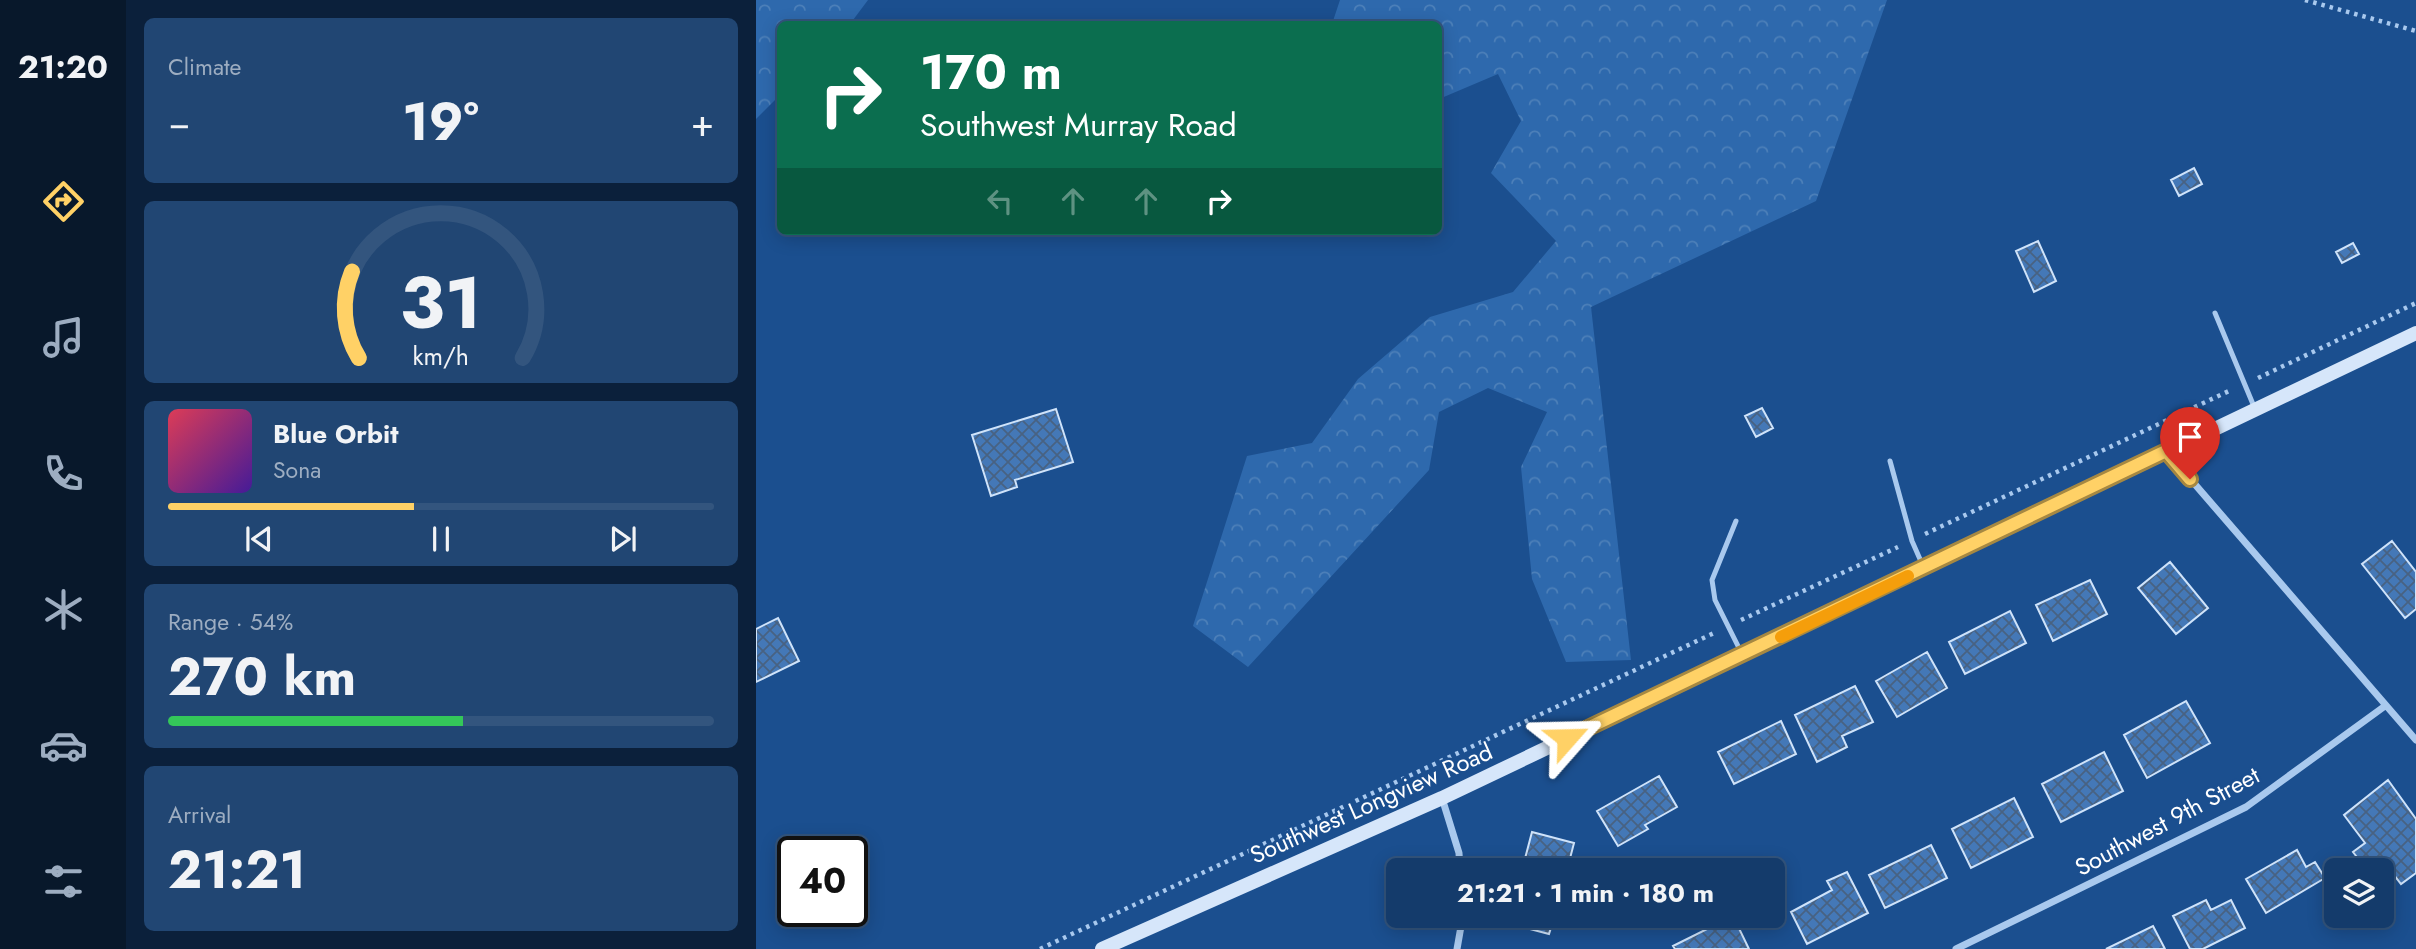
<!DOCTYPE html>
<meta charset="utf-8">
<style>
body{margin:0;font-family:Jost,sans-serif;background:#214673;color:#f1f3f6;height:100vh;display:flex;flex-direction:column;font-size:26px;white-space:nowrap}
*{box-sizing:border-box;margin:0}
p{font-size:23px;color:#9dadc1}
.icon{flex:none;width:38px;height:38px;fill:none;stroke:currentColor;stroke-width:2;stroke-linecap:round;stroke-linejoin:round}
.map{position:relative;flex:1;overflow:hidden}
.sheet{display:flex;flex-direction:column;gap:18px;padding:18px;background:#0b203b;width:630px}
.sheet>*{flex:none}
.top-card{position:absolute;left:21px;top:21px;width:665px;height:214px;border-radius:10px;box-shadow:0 4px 18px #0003,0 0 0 2px #33557e;background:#0b6e4f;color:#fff;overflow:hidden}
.controls{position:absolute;left:1568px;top:858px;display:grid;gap:14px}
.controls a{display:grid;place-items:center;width:70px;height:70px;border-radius:10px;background:#143b6b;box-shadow:0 4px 18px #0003,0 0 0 2px #33557e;font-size:35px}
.speed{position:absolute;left:21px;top:836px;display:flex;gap:14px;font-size:35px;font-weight:700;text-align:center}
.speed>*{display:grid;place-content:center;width:91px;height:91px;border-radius:50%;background:#143b6b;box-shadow:0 4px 18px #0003,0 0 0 2px #33557e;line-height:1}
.speed .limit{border:4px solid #111;border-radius:10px;background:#fff;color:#111}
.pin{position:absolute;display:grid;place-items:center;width:60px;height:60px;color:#fff;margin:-72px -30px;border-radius:50% 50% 50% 0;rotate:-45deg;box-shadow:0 0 7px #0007}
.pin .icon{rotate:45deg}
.me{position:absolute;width:77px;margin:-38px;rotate:65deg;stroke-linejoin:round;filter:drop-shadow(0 0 5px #0008)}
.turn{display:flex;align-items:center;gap:24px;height:147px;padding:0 28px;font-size:32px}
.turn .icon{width:91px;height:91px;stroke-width:2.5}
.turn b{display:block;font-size:49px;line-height:60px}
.lanes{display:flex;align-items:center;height:66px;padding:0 28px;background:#0003;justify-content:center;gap:35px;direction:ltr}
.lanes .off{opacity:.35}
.big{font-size:52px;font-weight:700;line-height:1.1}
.sheet .widget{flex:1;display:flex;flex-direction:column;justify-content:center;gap:10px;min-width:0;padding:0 24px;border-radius:10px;background:#214673}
.sheet .dial{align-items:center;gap:0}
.dial svg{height:182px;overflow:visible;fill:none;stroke:#33557e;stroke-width:7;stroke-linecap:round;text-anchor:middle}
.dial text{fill:#f1f3f6;stroke:none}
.song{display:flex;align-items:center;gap:21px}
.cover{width:84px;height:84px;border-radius:10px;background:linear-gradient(135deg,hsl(350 70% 55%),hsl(260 70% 35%))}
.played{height:7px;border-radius:4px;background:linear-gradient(90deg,#ffd166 45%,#33557e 45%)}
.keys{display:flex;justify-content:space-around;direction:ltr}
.heat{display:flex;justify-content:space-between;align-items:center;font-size:38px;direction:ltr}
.charge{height:10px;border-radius:5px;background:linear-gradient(90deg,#34c759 54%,#33557e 0)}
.trip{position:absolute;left:630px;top:858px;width:399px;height:70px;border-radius:10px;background:#143b6b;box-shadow:0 4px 18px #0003,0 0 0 2px #33557e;font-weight:700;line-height:70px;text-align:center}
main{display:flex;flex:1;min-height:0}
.tab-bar{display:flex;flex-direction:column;width:126px;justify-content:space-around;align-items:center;background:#08182b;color:#9dadc1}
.tab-bar .icon{width:49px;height:49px}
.tab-bar .current{color:#ffd166}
.tab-bar b{font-size:32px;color:#f1f3f6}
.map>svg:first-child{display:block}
.forest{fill:url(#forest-crowns)}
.building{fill:url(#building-cross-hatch);stroke:#cfe3fa;stroke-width:2}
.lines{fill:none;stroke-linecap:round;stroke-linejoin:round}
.path{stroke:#a9c9ee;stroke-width:4.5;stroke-dasharray:3.5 5;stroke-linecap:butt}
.lane{stroke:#a9c9ee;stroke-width:5}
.street{stroke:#a9c9ee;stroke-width:7}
.secondary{stroke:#d6e6fa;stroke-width:14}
.route-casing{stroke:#a68842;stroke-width:18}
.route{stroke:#ffd166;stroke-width:12}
.slow{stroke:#f59e0b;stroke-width:12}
.labels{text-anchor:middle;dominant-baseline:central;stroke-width:5;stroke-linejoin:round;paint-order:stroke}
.street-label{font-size:24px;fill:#fff;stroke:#1b4f8f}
</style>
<main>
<nav class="tab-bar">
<b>21:20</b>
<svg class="icon current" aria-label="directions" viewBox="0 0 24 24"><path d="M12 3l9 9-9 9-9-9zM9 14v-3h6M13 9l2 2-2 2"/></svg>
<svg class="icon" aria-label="music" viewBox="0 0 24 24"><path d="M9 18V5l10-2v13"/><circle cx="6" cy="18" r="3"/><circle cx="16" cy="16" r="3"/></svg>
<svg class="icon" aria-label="phone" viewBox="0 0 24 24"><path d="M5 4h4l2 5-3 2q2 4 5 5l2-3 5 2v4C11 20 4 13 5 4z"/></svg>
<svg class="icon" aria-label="climate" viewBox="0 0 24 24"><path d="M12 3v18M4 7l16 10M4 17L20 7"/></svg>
<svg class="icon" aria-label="car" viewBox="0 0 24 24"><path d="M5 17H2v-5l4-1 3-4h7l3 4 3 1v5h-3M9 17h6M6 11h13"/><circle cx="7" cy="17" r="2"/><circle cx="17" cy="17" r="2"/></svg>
<svg class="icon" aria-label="filters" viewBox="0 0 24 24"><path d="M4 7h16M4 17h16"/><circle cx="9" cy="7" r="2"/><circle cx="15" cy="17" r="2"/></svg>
</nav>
<section class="sheet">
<div class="widget"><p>Climate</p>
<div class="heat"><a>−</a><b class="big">19°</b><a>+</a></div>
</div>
<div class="widget dial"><svg viewBox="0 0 100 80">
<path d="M14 69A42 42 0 1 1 86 69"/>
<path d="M14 69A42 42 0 0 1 11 31" stroke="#ffd166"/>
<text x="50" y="56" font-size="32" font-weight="700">31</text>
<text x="50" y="72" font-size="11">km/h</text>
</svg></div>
<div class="widget">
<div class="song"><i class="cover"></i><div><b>Blue Orbit</b><p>Sona</p></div></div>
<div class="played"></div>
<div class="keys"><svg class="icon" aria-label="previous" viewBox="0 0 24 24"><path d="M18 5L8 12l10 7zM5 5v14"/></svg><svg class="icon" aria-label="pause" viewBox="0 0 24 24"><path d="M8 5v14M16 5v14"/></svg><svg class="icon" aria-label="next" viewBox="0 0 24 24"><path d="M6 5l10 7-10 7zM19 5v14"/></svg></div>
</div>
<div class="widget"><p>Range · 54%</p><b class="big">270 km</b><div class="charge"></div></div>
<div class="widget"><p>Arrival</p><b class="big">21:21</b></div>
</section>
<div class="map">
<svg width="1660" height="949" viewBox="0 0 1660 949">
<defs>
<pattern id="forest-crowns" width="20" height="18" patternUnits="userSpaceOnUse" patternTransform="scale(1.75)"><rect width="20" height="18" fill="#2e69ad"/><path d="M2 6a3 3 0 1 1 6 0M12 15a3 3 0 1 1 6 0" fill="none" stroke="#4d80b9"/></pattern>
<pattern id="building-cross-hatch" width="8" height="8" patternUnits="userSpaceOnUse" patternTransform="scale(1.75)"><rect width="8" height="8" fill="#4478b7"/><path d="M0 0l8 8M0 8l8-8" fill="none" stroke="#486282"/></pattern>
</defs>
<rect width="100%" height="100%" fill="#1b4f8f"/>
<!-- forest -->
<path class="forest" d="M 0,0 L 112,0 L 94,24 L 24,24 L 24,95 L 0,119 Z
M 584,0 L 1131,0 L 1060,201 L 835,307 L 875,660 L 810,662 L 776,579 L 765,467 L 791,412 L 732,388 L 683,412 L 673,470 L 492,667 L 437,626 L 491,456 L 556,443 L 602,379 L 674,317 L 757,292 L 800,241 L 735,173 L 765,121 L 742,74 L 683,99 L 682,24 L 576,24 Z"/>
<!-- building -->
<path class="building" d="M 1438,168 L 1446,184 L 1423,196 L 1415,180 Z
M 1282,241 L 1300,281 L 1278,292 L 1260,251 Z
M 1597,243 L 1603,254 L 1586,263 L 1580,252 Z
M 1006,408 L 1017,428 L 1000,437 L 989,416 Z
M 300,409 L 317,462 L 259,480 L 261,487 L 235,496 L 216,435 Z
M 1636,541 L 1660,572 L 1660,609 L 1649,618 L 1606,564 Z
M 1414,562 L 1452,608 L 1420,634 L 1382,588 Z
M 1334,580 L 1351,614 L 1297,641 L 1280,605 Z
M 1254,611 L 1270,643 L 1209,674 L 1193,642 Z
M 22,618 L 43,661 L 0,682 L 0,629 Z
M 1171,652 L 1191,688 L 1141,717 L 1120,681 Z
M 1099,686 L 1117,722 L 1086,736 L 1091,747 L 1061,762 L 1039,715 Z
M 1430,701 L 1454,743 L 1391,778 L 1368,735 Z
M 1025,721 L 1040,754 L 978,784 L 962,752 Z
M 1348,752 L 1367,791 L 1305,822 L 1286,784 Z
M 903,776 L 921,807 L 889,825 L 892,829 L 862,846 L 841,811 Z
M 1632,780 L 1660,819 L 1660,873 L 1645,884 L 1628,862 L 1619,870 L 1611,870 L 1597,852 L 1609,843 L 1588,815 Z
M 1258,798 L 1277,837 L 1215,868 L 1196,829 Z
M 776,832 L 818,843 L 811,870 L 766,870 Z
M 1175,845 L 1191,878 L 1129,908 L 1113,875 Z
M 1541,850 L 1550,867 L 1559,862 L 1569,878 L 1510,913 L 1490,879 Z
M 1091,872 L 1112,913 L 1051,944 L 1035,912 L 1076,890 L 1071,881 Z
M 1450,900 L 1455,910 L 1475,900 L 1489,928 L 1447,949 L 1434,949 L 1417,916 Z
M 754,915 L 799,915 L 793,934 L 751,923 Z
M 977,916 L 993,949 L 919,949 L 917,946 Z
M 1397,926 L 1409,949 L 1350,949 Z"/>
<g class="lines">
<!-- path -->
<path class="path" d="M 1549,0 L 1660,31
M 1502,378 L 1660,303
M 1169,534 L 1475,390
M 985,620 L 1142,547
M 284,949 L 958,633"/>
<!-- lane -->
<path class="lane" d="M 1459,313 L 1499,409
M 1134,461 L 1156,541 L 1167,566
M 980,521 L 956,580 L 959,600 L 986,654"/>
<!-- street -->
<path class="street" d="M 1411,452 L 1660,740
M 686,798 L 703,853 L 704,870
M 701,949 L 707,915
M 1200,949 L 1490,807 L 1629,706"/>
<!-- secondary -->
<path class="secondary" d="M 346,949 L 686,798 L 1660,333"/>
</g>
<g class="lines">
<defs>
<path id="route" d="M 811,738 L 1410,451 L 1434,479"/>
</defs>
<!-- route casing -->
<use href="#route" class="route-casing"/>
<!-- route -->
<use href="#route" class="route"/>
<!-- slow -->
<path class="slow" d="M 1025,637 L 1152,576"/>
</g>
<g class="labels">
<!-- street labels -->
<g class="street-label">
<text transform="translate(615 803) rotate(-24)">Southwest Longview Road</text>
<text transform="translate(1411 821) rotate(-28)">Southwest 9th Street</text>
</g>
</g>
</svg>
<div class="controls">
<a><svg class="icon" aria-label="layers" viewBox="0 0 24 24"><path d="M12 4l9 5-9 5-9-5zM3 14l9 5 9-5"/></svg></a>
</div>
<div class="speed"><div class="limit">40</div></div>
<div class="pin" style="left:1434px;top:479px;background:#d93025"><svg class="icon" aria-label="arrive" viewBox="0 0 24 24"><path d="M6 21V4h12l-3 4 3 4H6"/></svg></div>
<svg class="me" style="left:811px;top:738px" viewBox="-20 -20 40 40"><path d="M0-17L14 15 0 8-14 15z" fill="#ffd166" stroke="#fff" stroke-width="4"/></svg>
<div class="trip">21:21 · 1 min · 180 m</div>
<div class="top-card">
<div class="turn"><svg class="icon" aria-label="right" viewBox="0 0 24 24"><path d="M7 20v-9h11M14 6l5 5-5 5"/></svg><div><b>170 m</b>Southwest Murray Road</div></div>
<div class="lanes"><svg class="icon off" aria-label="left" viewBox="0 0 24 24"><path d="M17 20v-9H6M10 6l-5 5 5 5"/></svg><svg class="icon off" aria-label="ahead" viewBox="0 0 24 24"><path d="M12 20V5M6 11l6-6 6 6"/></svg><svg class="icon off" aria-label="ahead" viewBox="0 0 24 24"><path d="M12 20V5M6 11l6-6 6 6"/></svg><svg class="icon" aria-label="right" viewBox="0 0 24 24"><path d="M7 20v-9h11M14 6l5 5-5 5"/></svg></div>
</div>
</div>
</main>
